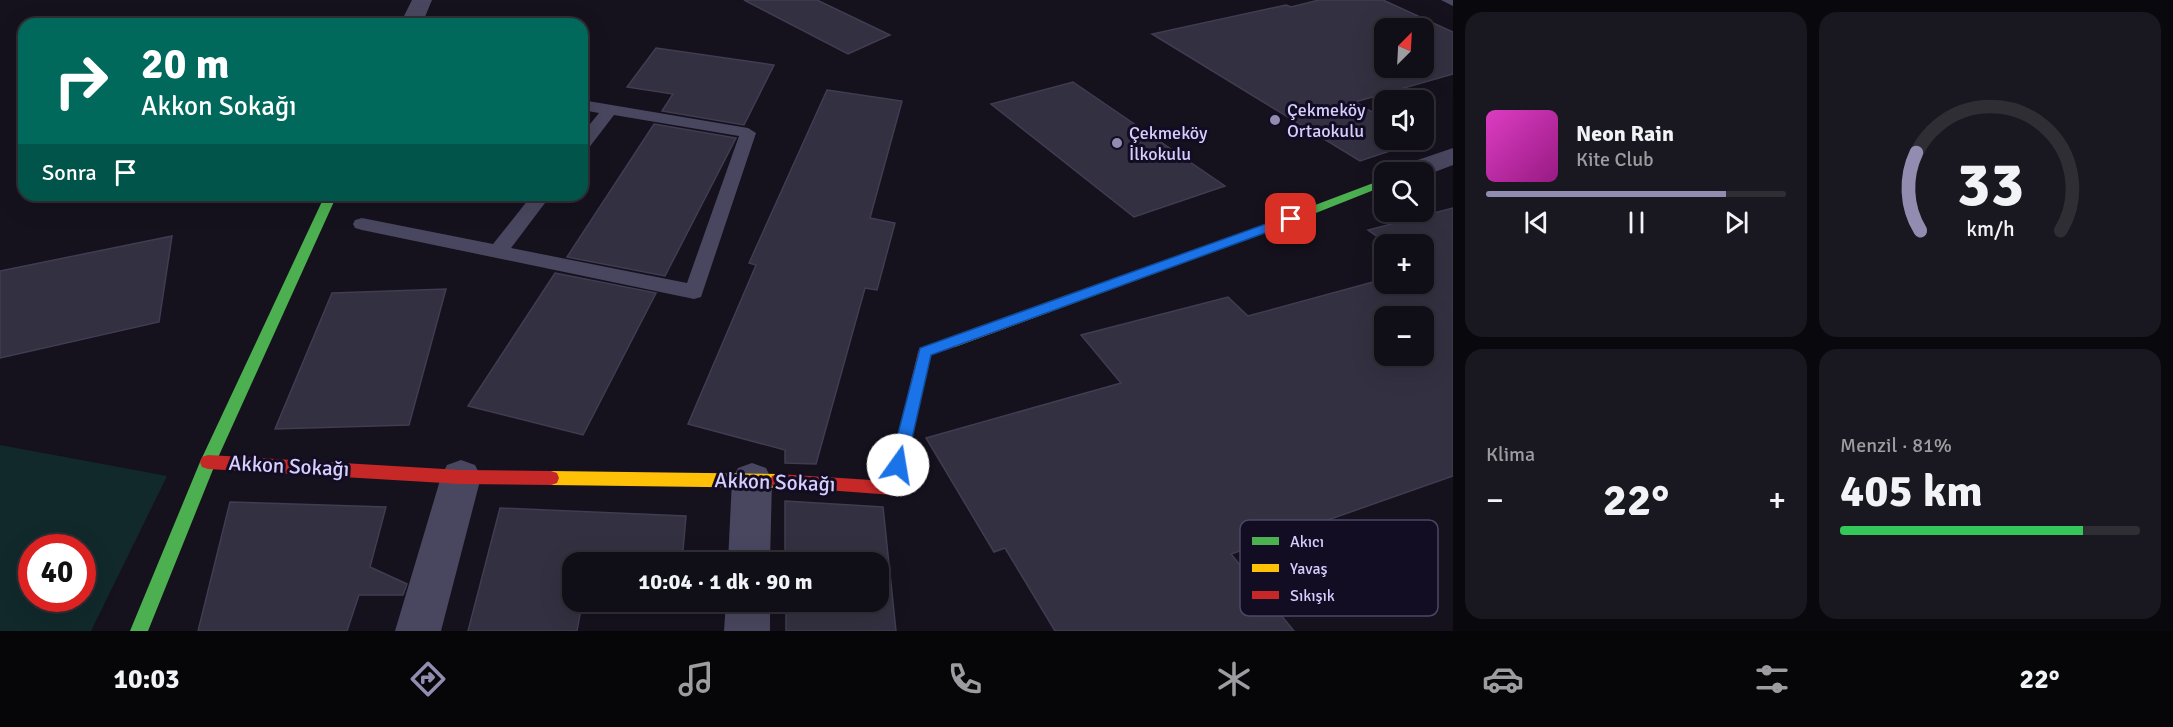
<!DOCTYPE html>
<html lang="tr">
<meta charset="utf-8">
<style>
body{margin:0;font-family:Signika,sans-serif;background:#19171f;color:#f1f3f6;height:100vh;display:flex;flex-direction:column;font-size:22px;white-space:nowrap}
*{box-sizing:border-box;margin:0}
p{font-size:20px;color:#9c9ca1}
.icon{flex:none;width:33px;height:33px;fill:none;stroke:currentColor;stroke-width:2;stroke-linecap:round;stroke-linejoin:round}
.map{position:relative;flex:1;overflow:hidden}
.sheet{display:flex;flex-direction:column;gap:12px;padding:12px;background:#09080c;width:720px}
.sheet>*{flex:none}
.banner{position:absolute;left:18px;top:18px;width:570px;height:183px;border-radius:18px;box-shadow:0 6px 24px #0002,0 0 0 2px #302e35;background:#00695c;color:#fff;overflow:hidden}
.needle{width:39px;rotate:24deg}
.buttons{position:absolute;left:1374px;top:18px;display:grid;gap:12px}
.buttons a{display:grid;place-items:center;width:60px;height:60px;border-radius:12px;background:#100e16;box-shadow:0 6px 24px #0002,0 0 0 2px #302e35;font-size:30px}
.speed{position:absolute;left:18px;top:534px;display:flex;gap:12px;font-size:30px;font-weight:700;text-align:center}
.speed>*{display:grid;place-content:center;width:78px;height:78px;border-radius:50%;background:#100e16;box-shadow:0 6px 24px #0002,0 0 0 2px #302e35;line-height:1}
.speed .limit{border:9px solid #d22;background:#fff;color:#111}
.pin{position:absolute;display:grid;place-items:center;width:51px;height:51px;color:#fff;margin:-26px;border-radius:12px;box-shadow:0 3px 9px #0006}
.me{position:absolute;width:66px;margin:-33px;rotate:13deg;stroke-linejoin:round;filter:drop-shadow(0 0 4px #0008)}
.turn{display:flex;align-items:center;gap:21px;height:126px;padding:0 24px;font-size:27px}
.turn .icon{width:78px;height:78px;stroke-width:2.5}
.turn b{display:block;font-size:42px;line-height:51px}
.then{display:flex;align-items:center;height:57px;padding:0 24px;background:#0003;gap:12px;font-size:22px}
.big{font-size:45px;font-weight:700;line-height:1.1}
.sheet .tile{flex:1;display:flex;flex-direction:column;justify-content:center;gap:9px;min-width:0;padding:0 21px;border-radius:18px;background:#19171f}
.sheet .dial{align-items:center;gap:0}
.dial svg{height:156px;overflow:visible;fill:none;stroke:#302e35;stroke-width:7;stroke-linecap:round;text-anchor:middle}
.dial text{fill:#f1f3f6;stroke:none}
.song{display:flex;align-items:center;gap:18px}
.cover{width:72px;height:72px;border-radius:9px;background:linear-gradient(135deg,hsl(310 70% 55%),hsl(310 70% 35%))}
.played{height:6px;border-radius:3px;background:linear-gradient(90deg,#928db0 80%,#302e35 80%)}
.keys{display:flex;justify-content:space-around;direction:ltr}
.heat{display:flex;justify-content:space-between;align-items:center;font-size:33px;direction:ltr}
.charge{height:9px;border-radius:4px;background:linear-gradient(90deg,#34c759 81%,#302e35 0)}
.sheet .tiles{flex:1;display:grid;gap:12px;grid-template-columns:repeat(2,1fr)}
.trip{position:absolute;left:562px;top:552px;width:327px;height:60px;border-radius:18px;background:#100e16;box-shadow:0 6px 24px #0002,0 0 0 2px #302e35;font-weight:700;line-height:60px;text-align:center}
.tabs{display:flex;height:96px;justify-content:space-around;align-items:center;background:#060609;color:#9c9ca1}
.tabs .icon{width:42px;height:42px}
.tabs .active{color:#928db0}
.tabs b{font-size:27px;color:#f1f3f6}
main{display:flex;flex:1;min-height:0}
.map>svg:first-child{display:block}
.green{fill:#11292b;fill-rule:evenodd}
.building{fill:#333041;stroke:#413c52;stroke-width:1.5;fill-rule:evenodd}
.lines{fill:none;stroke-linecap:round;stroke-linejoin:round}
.lane{fill:#48475f;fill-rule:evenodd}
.street{fill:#48475f;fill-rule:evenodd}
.fast{fill:#4caf50;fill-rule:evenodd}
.slow{fill:#ffc107;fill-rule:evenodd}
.jam{fill:#c62828;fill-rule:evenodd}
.route{fill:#1a73e8;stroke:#114b97;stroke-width:1.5}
.poi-dot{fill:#928db0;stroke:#120d23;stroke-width:2}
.labels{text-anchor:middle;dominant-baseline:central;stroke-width:6;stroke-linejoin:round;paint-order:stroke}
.far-poi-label{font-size:18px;fill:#d6cfff;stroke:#120d23;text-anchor:start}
.street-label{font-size:21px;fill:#d6cfff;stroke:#120d23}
.key{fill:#120d23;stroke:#4d4765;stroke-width:1.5}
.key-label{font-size:16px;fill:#d6cfff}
</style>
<main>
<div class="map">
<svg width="1453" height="631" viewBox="0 0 1453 631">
<rect width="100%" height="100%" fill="#15121e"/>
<!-- green -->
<path class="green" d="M 0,445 L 167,476 L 91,631 L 0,631 ZM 32,548 L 82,548 L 82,598 L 32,598 Z"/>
<!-- building -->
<path class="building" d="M 744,0 L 817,0 L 890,35 L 848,54 Z
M 1319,0 L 1383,0 L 1453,32 L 1453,74 L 1355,102 L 1384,119 L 1384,140 L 1423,140 L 1360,161 L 1152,34 L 1286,5 L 1291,7 ZM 1384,28 L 1424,28 L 1424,68 L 1384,68 Z
M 656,48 L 774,65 L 744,125 L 662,111 L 673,94 L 627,87 Z
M 1073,82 L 1225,186 L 1134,217 L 991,104 Z
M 827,90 L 902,101 L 870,218 L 895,223 L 877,290 L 865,288 L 816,464 L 785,463 L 785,450 L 688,424 L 756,265 L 749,263 Z
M 654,124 L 736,138 L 665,276 L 567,257 Z
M 1453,208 L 1453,476 L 1231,554 L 1294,631 L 1055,631 L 1005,548 L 994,552 L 926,438 L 1121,383 L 1081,335 L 1228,297 L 1248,316 L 1384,279 L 1384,284 L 1424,284 L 1424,244 L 1388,244 L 1368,230 ZM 1384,316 L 1424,316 L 1424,356 L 1384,356 Z
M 172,236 L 159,322 L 0,358 L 0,271 Z
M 555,273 L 656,293 L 583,435 L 468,406 Z
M 446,289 L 409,425 L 275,429 L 332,293 Z
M 785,501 L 883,507 L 896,631 L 786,631 L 786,602 L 879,602 L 879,562 L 785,562 Z
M 230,502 L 386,507 L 370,567 L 407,584 L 403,595 L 359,595 L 347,631 L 198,631 Z
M 500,508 L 686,516 L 682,562 L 573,562 L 573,602 L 678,602 L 678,607 L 582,603 L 577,631 L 468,631 Z"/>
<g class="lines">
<!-- lane -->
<path class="lane" d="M 1441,0 L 1453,0 L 1453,6 Z
M 582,100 L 748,128 L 756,133 L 701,297 L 694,299 L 362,230 L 355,228 L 353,224 L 355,220 L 362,218 L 493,244 L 532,195 L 551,195 L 511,248 L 687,283 L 739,136 L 614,115 L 588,149 L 582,150 L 582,134 L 599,113 L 582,110 Z"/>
<!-- street -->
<path class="street" d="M 412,0 L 432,0 L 422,24 L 400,24 Z
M 1453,148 L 1453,165 L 1424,176 L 1424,172 L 1396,172 L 1400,166 Z
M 461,460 L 475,465 L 481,477 L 441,631 L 395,631 L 441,477 L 447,465 Z
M 752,463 L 766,468 L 772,480 L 770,562 L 728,562 L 732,480 L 738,468 Z
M 726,602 L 770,602 L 770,631 L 724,631 Z"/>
<!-- fast -->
<path class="fast" d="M 1384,179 L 1384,186 L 1273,230 L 1265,230 L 1263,227 L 1265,224 Z
M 325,195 L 337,195 L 216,462 L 148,631 L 130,631 L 200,462 Z"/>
<!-- slow -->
<path class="slow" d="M 1269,223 L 1275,227 L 1273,230 L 955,347 L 945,347 L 943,343 L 945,339 Z
M 551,471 L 778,474 L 784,476 L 786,481 L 784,486 L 778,488 L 551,485 L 545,483 L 543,478 L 545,473 Z"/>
<!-- jam -->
<path class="jam" d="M 950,338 L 955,339 L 957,343 L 955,347 L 931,355 L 899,493 L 893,495 L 772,486 L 770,481 L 772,476 L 778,474 L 887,481 L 918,352 L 920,348 Z
M 208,455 L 461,470 L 551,471 L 557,473 L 559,478 L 557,483 L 551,485 L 461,484 L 208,469 L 202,467 L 200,462 L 202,457 Z"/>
</g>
<!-- route -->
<path class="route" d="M 1291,215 L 1295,217 L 1295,222 L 931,355 L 906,465 L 904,470 L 898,472 L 892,470 L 890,465 L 920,348 Z"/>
<!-- markers -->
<g class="poi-dot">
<circle cx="1275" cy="120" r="6"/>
<circle cx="1117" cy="143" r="6"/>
</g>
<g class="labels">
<!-- far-poi labels -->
<g class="far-poi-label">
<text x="1287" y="110">Çekmeköy<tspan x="1287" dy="21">Ortaokulu</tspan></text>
<text x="1129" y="133">Çekmeköy<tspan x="1129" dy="21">İlkokulu</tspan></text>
</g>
<!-- street labels -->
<g class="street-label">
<text transform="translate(289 466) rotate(3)">Akkon Sokağı</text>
<text transform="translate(775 482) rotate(2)">Akkon Sokağı</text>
</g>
</g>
<!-- legend -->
<rect x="1240" y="520" width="198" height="96" rx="9" class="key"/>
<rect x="1252" y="537" width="27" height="8" fill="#4caf50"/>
<rect x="1252" y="564" width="27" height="8" fill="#ffc107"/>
<rect x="1252" y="591" width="27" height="8" fill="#c62828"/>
<g class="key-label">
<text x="1290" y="547">Akıcı</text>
<text x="1290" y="574">Yavaş</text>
<text x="1290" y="601">Sıkışık</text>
</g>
</svg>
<div class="buttons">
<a><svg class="needle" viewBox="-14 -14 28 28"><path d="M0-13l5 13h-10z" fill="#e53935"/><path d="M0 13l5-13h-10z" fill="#9c9ca1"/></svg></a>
<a><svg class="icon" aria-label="sound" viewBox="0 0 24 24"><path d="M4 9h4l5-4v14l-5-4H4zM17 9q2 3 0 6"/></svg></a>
<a><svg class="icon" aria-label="search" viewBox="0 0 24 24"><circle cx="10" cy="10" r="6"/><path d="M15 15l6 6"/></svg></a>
<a>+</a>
<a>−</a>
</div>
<div class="speed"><div class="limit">40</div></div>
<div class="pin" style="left:1291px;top:219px;background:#d93025"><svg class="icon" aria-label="arrive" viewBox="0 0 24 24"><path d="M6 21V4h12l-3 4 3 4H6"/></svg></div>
<svg class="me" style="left:898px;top:465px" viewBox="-20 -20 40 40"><circle r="19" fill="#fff"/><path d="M0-13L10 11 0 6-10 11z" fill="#1a73e8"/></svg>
<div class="trip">10:04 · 1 dk · 90 m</div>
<div class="banner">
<div class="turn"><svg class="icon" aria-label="right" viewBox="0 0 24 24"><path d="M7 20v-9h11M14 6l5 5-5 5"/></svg><div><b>20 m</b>Akkon Sokağı</div></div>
<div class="then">Sonra<svg class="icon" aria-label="arrive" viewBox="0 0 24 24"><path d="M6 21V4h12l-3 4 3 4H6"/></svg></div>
</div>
</div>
<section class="sheet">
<div class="tiles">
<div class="tile">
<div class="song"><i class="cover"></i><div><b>Neon Rain</b><p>Kite Club</p></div></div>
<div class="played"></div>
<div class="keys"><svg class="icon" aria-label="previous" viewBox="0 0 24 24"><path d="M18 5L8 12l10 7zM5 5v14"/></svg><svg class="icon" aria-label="pause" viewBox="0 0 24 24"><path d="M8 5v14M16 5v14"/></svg><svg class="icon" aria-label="next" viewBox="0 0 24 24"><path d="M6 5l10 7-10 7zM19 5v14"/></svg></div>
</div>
<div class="tile dial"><svg viewBox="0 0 100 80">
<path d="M14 69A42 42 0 1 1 86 69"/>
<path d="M14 69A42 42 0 0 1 12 29" stroke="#928db0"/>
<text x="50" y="56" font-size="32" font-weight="700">33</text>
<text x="50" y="72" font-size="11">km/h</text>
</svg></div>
<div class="tile"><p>Klima</p>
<div class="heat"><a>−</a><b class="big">22°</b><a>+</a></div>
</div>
<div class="tile"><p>Menzil · 81%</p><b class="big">405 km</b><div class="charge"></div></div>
</div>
</section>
</main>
<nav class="tabs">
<b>10:03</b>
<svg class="icon active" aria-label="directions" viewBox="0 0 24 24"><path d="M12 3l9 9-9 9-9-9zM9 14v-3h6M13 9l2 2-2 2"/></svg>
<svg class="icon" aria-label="music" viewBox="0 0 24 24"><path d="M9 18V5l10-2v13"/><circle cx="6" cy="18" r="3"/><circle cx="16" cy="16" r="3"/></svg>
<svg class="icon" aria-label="phone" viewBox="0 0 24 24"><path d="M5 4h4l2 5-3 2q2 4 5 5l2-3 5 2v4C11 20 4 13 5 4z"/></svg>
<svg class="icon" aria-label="climate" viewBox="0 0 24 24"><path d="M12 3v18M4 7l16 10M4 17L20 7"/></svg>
<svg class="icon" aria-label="car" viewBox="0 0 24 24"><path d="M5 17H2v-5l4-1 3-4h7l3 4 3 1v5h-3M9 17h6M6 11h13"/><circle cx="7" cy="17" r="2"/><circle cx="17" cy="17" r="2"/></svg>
<svg class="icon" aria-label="filters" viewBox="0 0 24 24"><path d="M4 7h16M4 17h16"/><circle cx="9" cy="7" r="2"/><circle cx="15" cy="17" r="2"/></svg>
<b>22°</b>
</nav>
